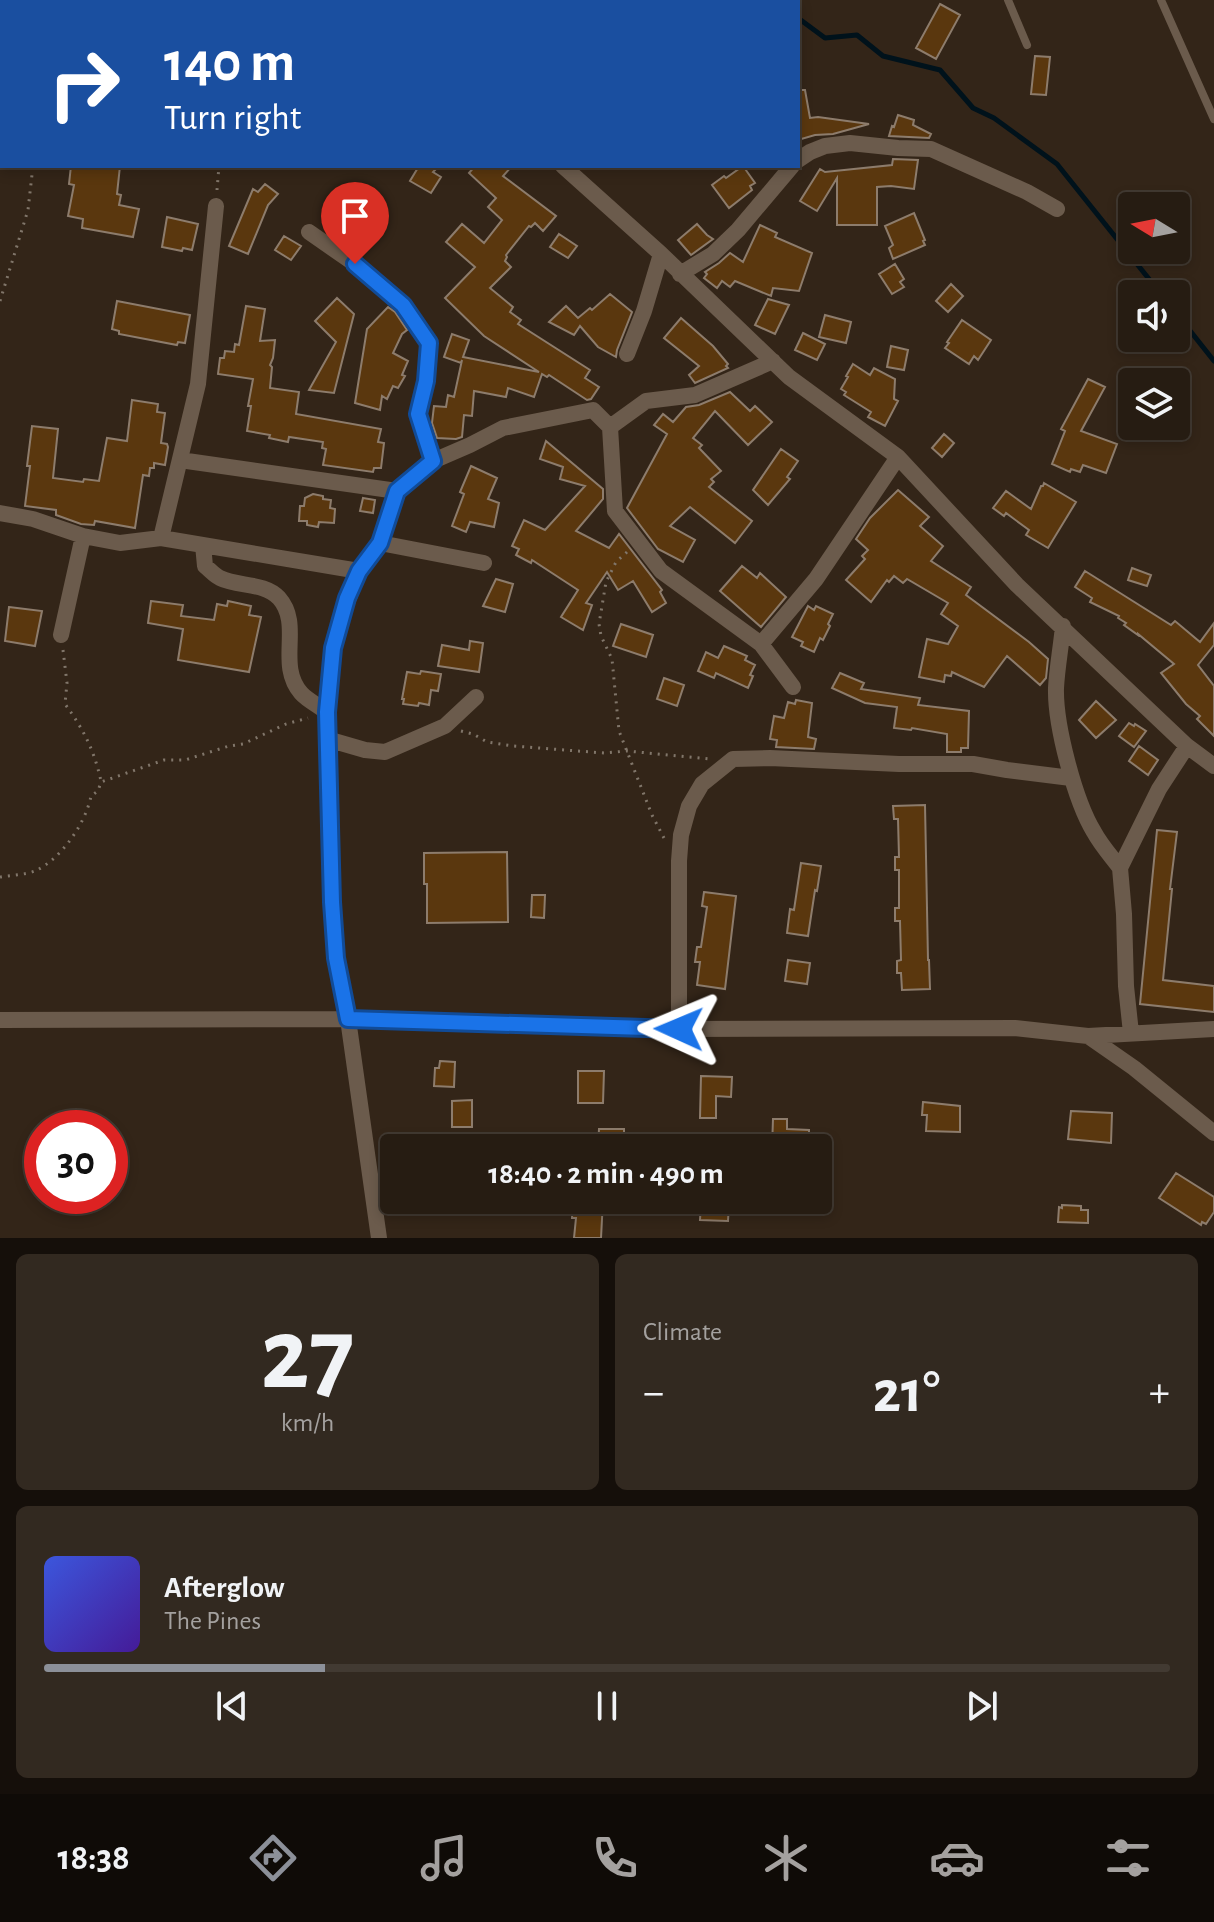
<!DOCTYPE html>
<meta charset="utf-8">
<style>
body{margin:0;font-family:"Alegreya Sans",sans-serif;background:#322920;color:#f1f3f6;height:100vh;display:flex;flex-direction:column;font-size:30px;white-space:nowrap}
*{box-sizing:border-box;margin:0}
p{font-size:26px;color:#a4a19f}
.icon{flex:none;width:44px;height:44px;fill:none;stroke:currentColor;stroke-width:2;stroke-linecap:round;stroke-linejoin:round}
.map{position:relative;height:1238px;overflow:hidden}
.side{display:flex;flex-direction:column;gap:16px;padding:16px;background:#150f0a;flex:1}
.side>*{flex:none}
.top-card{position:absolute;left:0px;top:0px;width:800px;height:168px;box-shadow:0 4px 12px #0003,0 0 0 2px #423a32;background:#1a4fa0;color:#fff;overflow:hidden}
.needle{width:52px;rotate:280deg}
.tools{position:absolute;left:1118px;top:192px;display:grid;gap:16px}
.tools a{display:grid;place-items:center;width:72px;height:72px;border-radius:8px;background:#261c12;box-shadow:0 4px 12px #0003,0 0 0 2px #423a32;font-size:40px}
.speed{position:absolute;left:24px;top:1110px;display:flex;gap:16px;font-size:40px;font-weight:700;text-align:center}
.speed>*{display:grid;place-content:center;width:104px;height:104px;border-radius:50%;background:#261c12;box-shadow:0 4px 12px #0003,0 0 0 2px #423a32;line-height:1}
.speed .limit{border:12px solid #d22;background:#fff;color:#111}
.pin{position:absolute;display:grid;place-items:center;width:68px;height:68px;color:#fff;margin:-82px -34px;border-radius:50% 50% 50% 0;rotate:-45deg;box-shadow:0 0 8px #0007}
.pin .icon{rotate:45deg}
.me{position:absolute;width:88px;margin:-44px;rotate:271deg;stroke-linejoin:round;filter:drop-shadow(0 0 6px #0008)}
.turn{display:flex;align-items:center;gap:28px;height:168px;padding:0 32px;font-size:36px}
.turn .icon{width:104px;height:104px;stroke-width:2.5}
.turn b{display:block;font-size:56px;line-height:68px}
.big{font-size:60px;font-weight:600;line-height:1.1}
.side .card{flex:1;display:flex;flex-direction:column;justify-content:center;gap:12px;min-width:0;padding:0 28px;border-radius:12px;background:#322920}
.side .dial{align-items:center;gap:0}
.dial b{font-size:104px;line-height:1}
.song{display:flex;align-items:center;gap:24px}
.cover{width:96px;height:96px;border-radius:12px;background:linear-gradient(135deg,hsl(230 70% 55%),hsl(260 70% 35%))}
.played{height:8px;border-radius:4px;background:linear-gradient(90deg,#8c9099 25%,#423a32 25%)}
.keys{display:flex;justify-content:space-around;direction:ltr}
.heat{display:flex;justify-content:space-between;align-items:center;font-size:44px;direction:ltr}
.side .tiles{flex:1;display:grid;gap:16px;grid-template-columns:1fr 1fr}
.card:last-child{grid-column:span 2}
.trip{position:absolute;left:380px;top:1134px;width:452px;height:80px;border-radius:8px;background:#261c12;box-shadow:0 4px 12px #0003,0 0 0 2px #423a32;font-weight:600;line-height:80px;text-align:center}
.tabs{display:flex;height:128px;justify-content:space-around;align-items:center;background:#0f0b07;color:#a4a19f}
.tabs .icon{width:56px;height:56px}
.tabs .selected{color:#8c9099}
.tabs b{font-size:36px;color:#f1f3f6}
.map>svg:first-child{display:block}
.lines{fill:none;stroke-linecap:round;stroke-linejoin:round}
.stream{stroke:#00121b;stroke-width:5}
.building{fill:#5a370e;stroke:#8d7c6c;stroke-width:2}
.path{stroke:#81766a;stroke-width:3;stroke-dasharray:2 6;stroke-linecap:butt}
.lane{stroke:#6b5b4c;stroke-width:8}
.street{stroke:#6b5b4c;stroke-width:16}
.route-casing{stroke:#114b97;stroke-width:20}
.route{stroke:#1a73e8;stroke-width:14}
</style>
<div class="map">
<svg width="1214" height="1238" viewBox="0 0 1214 1238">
<rect width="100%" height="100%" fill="#332518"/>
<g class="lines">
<!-- stream -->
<path class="stream" d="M 770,0 L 776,2
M 798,18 L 825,38 L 857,35 L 883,56 L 940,70 L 973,108 L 994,118 L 1057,164 L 1161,294
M 1176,313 L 1214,361"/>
</g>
<!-- building -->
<path class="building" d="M 940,4 L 960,15 L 936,59 L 916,48 Z
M 1035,56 L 1050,57 L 1046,95 L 1031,94 Z
M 798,90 L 805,90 L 810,118 L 818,117 L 869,124 L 833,134 L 815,135 L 798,140 Z
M 898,115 L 914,120 L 913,125 L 931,134 L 929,138 L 889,136 L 892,126 L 894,127 Z
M 893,159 L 918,160 L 914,189 L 891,186 L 877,187 L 877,225 L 837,225 L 837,178 L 817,211 L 800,201 L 820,169 L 825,172 L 892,165 Z
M 71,166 L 120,166 L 117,194 L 121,195 L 119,205 L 139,209 L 133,237 L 82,228 L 83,219 L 68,216 L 74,185 L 69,184 Z
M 419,166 L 439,166 L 433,172 L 441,177 L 431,193 L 410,181 Z
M 475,166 L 512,166 L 503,176 L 556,216 L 543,231 L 535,223 L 531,227 L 529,226 L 506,255 L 507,257 L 505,261 L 511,267 L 490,288 L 513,307 L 510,312 L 521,320 L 518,324 L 590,370 L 585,378 L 599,387 L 591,399 L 587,400 L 549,375 L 547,377 L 542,374 L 534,397 L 508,388 L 506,397 L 474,391 L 472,416 L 464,415 L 462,437 L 456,439 L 437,438 L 432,423 L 434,406 L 446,407 L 448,395 L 454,397 L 462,360 L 461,363 L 444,357 L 452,334 L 469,340 L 463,357 L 539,372 L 484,336 L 445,298 L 475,267 L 446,242 L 462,224 L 484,243 L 502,220 L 488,207 L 496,198 L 469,173 Z
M 743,166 L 755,183 L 750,186 L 752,190 L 729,208 L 712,185 L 724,176 L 726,178 Z
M 265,184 L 278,194 L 268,205 L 248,254 L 229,246 L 253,189 L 258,192 Z
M 914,213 L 925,240 L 923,241 L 925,245 L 893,259 L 889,248 L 893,245 L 885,226 Z
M 167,217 L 198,224 L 192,250 L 183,248 L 182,251 L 162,247 Z
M 697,224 L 707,235 L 713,239 L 691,255 L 678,240 Z
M 760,225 L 777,233 L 775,237 L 812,253 L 799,291 L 773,288 L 771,296 L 735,281 L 730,287 L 722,281 L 717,288 L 704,278 L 707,274 L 705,272 L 719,263 L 730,253 L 743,262 Z
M 559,234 L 577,246 L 568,258 L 550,247 Z
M 284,236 L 301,246 L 291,260 L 275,250 Z
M 895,264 L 904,279 L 900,282 L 904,287 L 892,294 L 879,274 Z
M 951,284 L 963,296 L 948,312 L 936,301 Z
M 610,294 L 632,312 L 617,350 L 616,357 L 598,347 L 580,326 L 574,335 L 549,322 L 566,306 L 578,318 L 590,308 L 592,310 Z
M 337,298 L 354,314 L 334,393 L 309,390 L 336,342 L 315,321 Z
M 768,299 L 789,305 L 775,334 L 755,325 Z
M 117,301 L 190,315 L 185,343 L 178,342 L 177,345 L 119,334 L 119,331 L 112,329 Z
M 246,306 L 265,309 L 260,341 L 275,340 L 273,358 L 270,365 L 272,367 L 270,388 L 299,392 L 296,414 L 381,429 L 378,442 L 384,443 L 381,468 L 374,468 L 373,472 L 323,465 L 326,449 L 322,448 L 323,442 L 289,437 L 288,442 L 269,438 L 270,435 L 247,431 L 251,406 L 248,406 L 253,379 L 218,374 L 220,358 L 224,358 L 225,351 L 234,352 L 235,344 L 239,345 Z
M 388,307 L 395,312 L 407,330 L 402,334 L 393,353 L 408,361 L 402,375 L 405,376 L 398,388 L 393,386 L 387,399 L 382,396 L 380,410 L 355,403 L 367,329 Z
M 825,315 L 851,322 L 846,343 L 819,337 Z
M 681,318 L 713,346 L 728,364 L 726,366 L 728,368 L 695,383 L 689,375 L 699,366 L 664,338 Z
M 962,320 L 991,340 L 978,360 L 974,356 L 969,364 L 945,348 L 949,343 L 947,342 Z
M 803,333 L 825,344 L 817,360 L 795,350 Z
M 891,346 L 908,350 L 904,370 L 887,367 Z
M 853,364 L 870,375 L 874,368 L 895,379 L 894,399 L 898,401 L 885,426 L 868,417 L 871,412 L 844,395 L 846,392 L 841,389 L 848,377 L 846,376 Z
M 1088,379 L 1105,387 L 1081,431 L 1117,444 L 1106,473 L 1083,465 L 1080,472 L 1071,469 L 1070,472 L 1052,464 L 1065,431 L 1061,429 Z
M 730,392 L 750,411 L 755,406 L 772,422 L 748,445 L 715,411 L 693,438 L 702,445 L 699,448 L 721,471 L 711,479 L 714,482 L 709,487 L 752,521 L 735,543 L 690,507 L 670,526 L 695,540 L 683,562 L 658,549 L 627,508 L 667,434 L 654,425 L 663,414 L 673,422 L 686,407 L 699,405 Z
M 132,400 L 158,404 L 157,412 L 165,413 L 161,443 L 167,444 L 168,447 L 165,465 L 154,463 L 154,468 L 150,468 L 149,476 L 143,475 L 135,528 L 95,521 L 94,525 L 81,524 L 56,515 L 56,510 L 25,506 L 30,466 L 27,466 L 32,426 L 58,429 L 53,478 L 83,482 L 84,479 L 99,481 L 107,438 L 127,441 Z
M 944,434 L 954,443 L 942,457 L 932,448 Z
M 546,441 L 603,489 L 603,499 L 576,531 L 609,548 L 619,534 L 662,590 L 660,592 L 666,603 L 652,612 L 633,581 L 618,590 L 607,572 L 586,603 L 592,605 L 583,630 L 561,617 L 578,590 L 532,560 L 531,563 L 516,555 L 519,549 L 512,546 L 524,520 L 545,530 L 585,486 L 560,479 L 563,467 L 540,459 Z
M 781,449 L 798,461 L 787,477 L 790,479 L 768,505 L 753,490 Z
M 471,466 L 497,478 L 488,499 L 499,503 L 494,527 L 470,522 L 466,532 L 452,526 L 464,494 L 460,492 Z
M 1044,483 L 1076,502 L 1048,548 L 1026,535 L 1029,530 L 1006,513 L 1004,516 L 993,508 L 1006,491 L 1031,509 L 1041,486 L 1043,486 Z
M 898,490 L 929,517 L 920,526 L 943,546 L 931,561 L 971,587 L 966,595 L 1029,642 L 1048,659 L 1046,678 L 1040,685 L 1007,656 L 984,687 L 952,672 L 951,676 L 945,675 L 944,682 L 919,677 L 927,639 L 948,644 L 958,626 L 941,614 L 948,603 L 907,579 L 903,583 L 894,576 L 889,582 L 887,580 L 871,602 L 846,580 L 865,559 L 862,556 L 868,550 L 856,539 L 870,518 Z
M 313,494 L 323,496 L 323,499 L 331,500 L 330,508 L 335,509 L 334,523 L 319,522 L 318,527 L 307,525 L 307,521 L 299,521 L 300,506 L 304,506 L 305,498 Z
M 363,498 L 375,500 L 373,513 L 360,511 Z
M 742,566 L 757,578 L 760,573 L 786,597 L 761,627 L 720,591 Z
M 1132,568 L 1151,575 L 1147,586 L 1128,580 Z
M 1085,571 L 1171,625 L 1175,621 L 1200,642 L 1214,623 L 1214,645 L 1198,665 L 1214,686 L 1214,736 L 1197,719 L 1200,716 L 1186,704 L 1161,673 L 1174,664 L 1138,634 L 1138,635 L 1124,625 L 1126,623 L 1118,618 L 1119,616 L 1090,602 L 1092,598 L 1075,587 Z
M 496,579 L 513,584 L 505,612 L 483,606 Z
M 151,601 L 183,605 L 181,616 L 214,620 L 217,604 L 227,606 L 228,601 L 251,606 L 249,615 L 261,617 L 249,672 L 178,660 L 183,629 L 148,623 Z
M 808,606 L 814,610 L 816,606 L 833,614 L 828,624 L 830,626 L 823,640 L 820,638 L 814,652 L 801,646 L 803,642 L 792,637 Z
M 9,607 L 42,611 L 35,646 L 5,641 Z
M 621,624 L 653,635 L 646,657 L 613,646 Z
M 470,641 L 483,643 L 479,672 L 438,666 L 442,645 L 469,650 Z
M 724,646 L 747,656 L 745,660 L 755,665 L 750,675 L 753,676 L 748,688 L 716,673 L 714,678 L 698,671 L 706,652 L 718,658 Z
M 421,671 L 441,674 L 438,691 L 431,690 L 429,705 L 419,703 L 418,706 L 403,704 L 404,699 L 402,699 L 407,672 L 420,674 Z
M 840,673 L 864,683 L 861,689 L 920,698 L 918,705 L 969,711 L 968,748 L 961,748 L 961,752 L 947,752 L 947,734 L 912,728 L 911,730 L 894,728 L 897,707 L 865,703 L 832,688 Z
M 664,678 L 684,685 L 677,706 L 657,699 Z
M 796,700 L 812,703 L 808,737 L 816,739 L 814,749 L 776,747 L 777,740 L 770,739 L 774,716 L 784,718 L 788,702 L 795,704 Z
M 1096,701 L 1116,720 L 1096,738 L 1079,720 Z
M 1129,723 L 1134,726 L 1135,724 L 1146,731 L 1134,747 L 1119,736 Z
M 1139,746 L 1158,760 L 1148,775 L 1129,761 Z
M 925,805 L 928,960 L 929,960 L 930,989 L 902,990 L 901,973 L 897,973 L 897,961 L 901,960 L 900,921 L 895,921 L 895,908 L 899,908 L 899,870 L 895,870 L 895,857 L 899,857 L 898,819 L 894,819 L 893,806 Z
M 1157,830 L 1177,832 L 1170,889 L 1172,889 L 1163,980 L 1214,986 L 1214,1012 L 1140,1004 Z
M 507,852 L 508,922 L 427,923 L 427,884 L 424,884 L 424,853 Z
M 801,863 L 821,866 L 817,891 L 815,890 L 808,936 L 787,933 L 790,909 L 794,910 Z
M 704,892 L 736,896 L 725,989 L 697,985 L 700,962 L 695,962 L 697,947 L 701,947 L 707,907 L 702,906 Z
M 532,895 L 545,895 L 544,918 L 531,917 Z
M 788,960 L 810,963 L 807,984 L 785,981 Z
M 440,1061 L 455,1062 L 454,1087 L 434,1086 L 435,1068 L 439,1068 Z
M 578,1071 L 604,1071 L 603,1103 L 578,1103 Z
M 701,1076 L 732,1077 L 731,1097 L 716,1096 L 716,1118 L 700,1118 Z
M 472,1100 L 472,1127 L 452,1127 L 452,1101 Z
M 923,1102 L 960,1106 L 960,1132 L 926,1131 L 927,1115 L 922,1115 Z
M 1071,1111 L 1112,1113 L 1111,1143 L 1068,1139 Z
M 773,1119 L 787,1119 L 787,1129 L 809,1130 L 809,1147 L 786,1146 L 786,1148 L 772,1148 Z
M 599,1129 L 624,1129 L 624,1148 L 598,1148 Z
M 1176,1173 L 1214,1197 L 1214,1212 L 1206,1224 L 1202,1222 L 1201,1225 L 1159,1198 Z
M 573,1200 L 603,1200 L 601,1238 L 574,1238 L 576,1218 L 572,1218 Z
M 701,1202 L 729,1203 L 728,1221 L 700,1220 Z
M 1062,1205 L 1081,1206 L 1081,1210 L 1088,1210 L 1088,1223 L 1058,1222 L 1059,1207 L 1062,1208 Z"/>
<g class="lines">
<!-- path -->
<path class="path" d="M 47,2 L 47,0
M 273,2 L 274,0
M 0,140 L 2,135
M 217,190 L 219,166
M 0,301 L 28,210 L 33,166
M 627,552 L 616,562 L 606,582 L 599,624 L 601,636 L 612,659 L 619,731 L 652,815 L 665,840
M 63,650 L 67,683 L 65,704 C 84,730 94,750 101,781
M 461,731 L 473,734 L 487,742 L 513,746 L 604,753 L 627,751 L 710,759
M 0,877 C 11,875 27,875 37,870 C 62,858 86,822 91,796 L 98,791 L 101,782 L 164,760 L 185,760 L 229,746 L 243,744 L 286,724 L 308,718"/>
<!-- lane -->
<path class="lane" d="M 1008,0 L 1027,45
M 1161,0 L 1214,119"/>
<!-- street -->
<path class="street" d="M 361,0 L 364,2
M 0,104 L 2,105
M 798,160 L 810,152 L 825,146 L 850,143 L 898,148 L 931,149 L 1027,192 L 1057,209
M 563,166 L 661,254 L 789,377 L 898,457 L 1017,585 L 1187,746 L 1214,766
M 309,232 L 355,264 L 403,305 L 429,343 L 426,381 L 418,414 L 433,461
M 680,274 L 713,254 L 738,230 L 792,166
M 627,354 L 644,311 L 661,254
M 610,427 L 646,401 L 695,395 L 773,361
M 180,460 L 397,491
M 0,513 L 33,519 L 83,536 L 120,543 L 161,538 L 359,571
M 161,538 L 198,384 L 216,206
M 380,543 L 484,563
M 203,545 L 205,566 C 210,570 215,576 220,578 C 238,587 264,582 279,598 C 303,625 276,664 301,693 C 307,700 319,706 327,712
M 1063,626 C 1061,647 1057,668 1056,688 C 1055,725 1075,801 1094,832 C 1101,845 1111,856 1120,868
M 61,635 L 83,536
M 761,644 L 816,579 L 898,457
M 327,739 L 365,750 L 385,752 L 445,726 L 476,697
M 0,1020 L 348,1019 L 679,1029 L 1015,1028 L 1088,1036 L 1134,1068 L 1214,1133
M 679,1029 L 679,861 L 681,835 L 689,806 L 702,784 L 733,759 L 770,758 L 899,764 L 973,764 L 1007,770 L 1071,778
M 1131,1033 L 1126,986 L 1124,914 L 1120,868 L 1159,789 L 1187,746
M 1088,1036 L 1214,1029
M 379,1238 L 348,1019 L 336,958 L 332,902 L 327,712 L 333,648 L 341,619 L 359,571 L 380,543 L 397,491 L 433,461 L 470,445 L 503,428 L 593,410 L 610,427 L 615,511 L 661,571 L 761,644 L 793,687"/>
</g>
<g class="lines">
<defs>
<path id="route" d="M 355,264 L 403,305 L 429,343 L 426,381 L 418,414 L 433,461 L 397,491 L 380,543 L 359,571 L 347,598 L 333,648 L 327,712 L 332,902 L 336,958 L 348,1019 L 679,1029"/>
</defs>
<!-- route casing -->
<use href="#route" class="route-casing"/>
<!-- route -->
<use href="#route" class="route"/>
</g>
</svg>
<div class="tools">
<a><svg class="needle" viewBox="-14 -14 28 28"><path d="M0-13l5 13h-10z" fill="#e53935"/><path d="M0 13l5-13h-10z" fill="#a4a19f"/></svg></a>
<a><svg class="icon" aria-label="sound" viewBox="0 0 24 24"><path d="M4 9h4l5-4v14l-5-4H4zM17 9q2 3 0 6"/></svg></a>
<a><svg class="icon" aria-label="layers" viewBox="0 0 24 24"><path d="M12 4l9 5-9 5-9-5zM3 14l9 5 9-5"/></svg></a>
</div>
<div class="speed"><div class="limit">30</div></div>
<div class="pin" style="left:355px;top:264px;background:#d93025"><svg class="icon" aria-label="arrive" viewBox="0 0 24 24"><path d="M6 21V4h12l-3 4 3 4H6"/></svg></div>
<svg class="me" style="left:679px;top:1029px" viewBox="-20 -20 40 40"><path d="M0-17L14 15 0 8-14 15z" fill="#1a73e8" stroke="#fff" stroke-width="4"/></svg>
<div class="trip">18:40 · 2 min · 490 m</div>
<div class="top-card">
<div class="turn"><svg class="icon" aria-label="right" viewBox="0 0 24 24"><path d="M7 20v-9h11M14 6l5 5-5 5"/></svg><div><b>140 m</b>Turn right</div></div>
</div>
</div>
<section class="side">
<div class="tiles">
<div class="card dial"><b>27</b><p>km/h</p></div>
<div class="card"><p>Climate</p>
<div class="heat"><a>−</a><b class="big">21°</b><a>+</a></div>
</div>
<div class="card">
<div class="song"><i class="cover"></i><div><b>Afterglow</b><p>The Pines</p></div></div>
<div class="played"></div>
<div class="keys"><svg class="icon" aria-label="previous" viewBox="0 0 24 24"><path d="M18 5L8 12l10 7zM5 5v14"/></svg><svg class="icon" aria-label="pause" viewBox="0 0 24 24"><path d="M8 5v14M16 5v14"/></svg><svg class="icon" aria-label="next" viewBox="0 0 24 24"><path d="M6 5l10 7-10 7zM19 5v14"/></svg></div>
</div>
</div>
</section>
<nav class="tabs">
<b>18:38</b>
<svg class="icon selected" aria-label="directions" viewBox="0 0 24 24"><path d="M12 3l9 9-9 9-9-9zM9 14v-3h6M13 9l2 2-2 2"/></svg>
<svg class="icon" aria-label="music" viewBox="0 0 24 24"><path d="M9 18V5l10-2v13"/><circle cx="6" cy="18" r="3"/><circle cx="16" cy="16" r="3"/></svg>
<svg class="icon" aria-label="phone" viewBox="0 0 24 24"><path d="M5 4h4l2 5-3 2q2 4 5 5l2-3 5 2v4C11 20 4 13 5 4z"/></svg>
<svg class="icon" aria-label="climate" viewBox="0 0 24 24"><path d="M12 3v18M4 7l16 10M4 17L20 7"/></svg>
<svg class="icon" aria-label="car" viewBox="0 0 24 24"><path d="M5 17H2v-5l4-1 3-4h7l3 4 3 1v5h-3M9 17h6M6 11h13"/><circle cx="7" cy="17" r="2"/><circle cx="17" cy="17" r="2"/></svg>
<svg class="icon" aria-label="filters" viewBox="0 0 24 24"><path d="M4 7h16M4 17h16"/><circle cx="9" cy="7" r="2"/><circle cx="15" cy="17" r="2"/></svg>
</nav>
